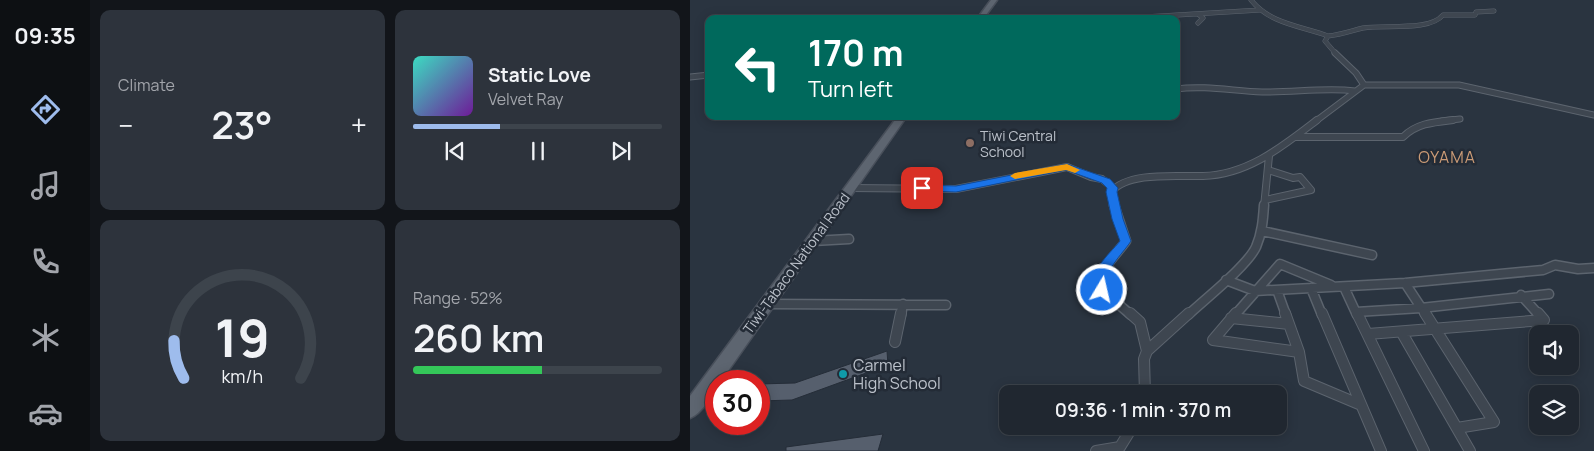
<!DOCTYPE html>
<meta charset="utf-8">
<style>
body{margin:0;font-family:Manrope,sans-serif;background:#2d333c;color:#f1f3f6;height:100vh;display:flex;flex-direction:column;font-size:19px;white-space:nowrap}
*{box-sizing:border-box;margin:0}
p{font-size:16px;color:#a2a5ab}
.icon{flex:none;width:28px;height:28px;fill:none;stroke:currentColor;stroke-width:2;stroke-linecap:round;stroke-linejoin:round}
.map{position:relative;flex:1;overflow:hidden}
.panel{display:flex;flex-direction:column;gap:10px;padding:10px;background:#12151a;width:600px}
.panel>*{flex:none}
.guide{position:absolute;left:15px;top:15px;width:475px;height:105px;border-radius:10px;box-shadow:0 2px 12px #0003,0 0 0 1px #3d444c;background:#00695c;color:#fff;overflow:hidden}
.controls{position:absolute;left:839px;top:325px;display:grid;gap:10px}
.controls a{display:grid;place-items:center;width:50px;height:50px;border-radius:10px;background:#202730;box-shadow:0 2px 12px #0003,0 0 0 1px #3d444c;font-size:25px}
.speed{position:absolute;left:15px;top:370px;display:flex;gap:10px;font-size:25px;font-weight:700;text-align:center}
.speed>*{display:grid;place-content:center;width:65px;height:65px;border-radius:50%;background:#202730;box-shadow:0 2px 12px #0003,0 0 0 1px #3d444c;line-height:1}
.speed .limit{border:8px solid #d22;background:#fff;color:#111}
.pin{position:absolute;display:grid;place-items:center;width:42px;height:42px;color:#fff;margin:-21px;border-radius:10px;box-shadow:0 2px 8px #0006}
.me{position:absolute;width:55px;margin:-28px;rotate:9deg;stroke-linejoin:round;filter:drop-shadow(0 0 4px #0008)}
.turn{display:flex;align-items:center;gap:18px;height:105px;padding:0 20px;font-size:22px}
.turn .icon{width:65px;height:65px;stroke-width:2.5}
.turn b{display:block;font-size:35px;line-height:42px}
.big{font-size:38px;font-weight:600;line-height:1.1}
.panel .tile{flex:1;display:flex;flex-direction:column;justify-content:center;gap:8px;min-width:0;padding:0 18px;border-radius:10px;background:#2d333c}
.panel .dial{align-items:center;gap:0}
.dial svg{height:130px;overflow:visible;fill:none;stroke:#3d444c;stroke-width:7;stroke-linecap:round;text-anchor:middle}
.dial text{fill:#f1f3f6;stroke:none}
.song{display:flex;align-items:center;gap:15px}
.cover{width:60px;height:60px;border-radius:8px;background:linear-gradient(135deg,hsl(170 70% 55%),hsl(280 70% 35%))}
.played{height:5px;border-radius:2px;background:linear-gradient(90deg,#9ebced 35%,#3d444c 35%)}
.keys{display:flex;justify-content:space-around;direction:ltr}
.heat{display:flex;justify-content:space-between;align-items:center;font-size:28px;direction:ltr}
.charge{height:8px;border-radius:4px;background:linear-gradient(90deg,#34c759 52%,#3d444c 0)}
.panel .tiles{flex:1;display:grid;gap:10px;grid-template-columns:repeat(2,1fr)}
.trip{position:absolute;left:309px;top:385px;width:288px;height:50px;border-radius:10px;background:#202730;box-shadow:0 2px 12px #0003,0 0 0 1px #3d444c;font-weight:600;line-height:50px;text-align:center}
main{display:flex;flex:1;min-height:0}
.menu{display:flex;flex-direction:column;width:90px;justify-content:space-around;align-items:center;background:#0d1013;color:#a2a5ab}
.menu .icon{width:35px;height:35px}
.menu .current{color:#9ebced}
.menu b{font-size:22px;color:#f1f3f6}
.map>svg:first-child{display:block}
.lines{fill:none;stroke-linecap:round;stroke-linejoin:round}
.stream{stroke:#425267;stroke-width:1}
.building{fill:#565f6d;stroke:#252d38}
.street-far4-casing{stroke:#5c646e;stroke-width:5}
.street-far3-casing{stroke:#5c646e;stroke-width:7}
.street-far2-casing{stroke:#5c646e;stroke-width:8}
.street-far1-casing{stroke:#5c646e;stroke-width:11}
.street-casing{stroke:#5c646e;stroke-width:12}
.primary-casing{stroke:#484f5a;stroke-width:3}
.street-far4{stroke:#3e4650;stroke-width:4}
.street-far3{stroke:#3e4650;stroke-width:5}
.street-far2{stroke:#3e4650;stroke-width:6}
.street-far1{stroke:#3e4650;stroke-width:8}
.street{stroke:#3e4650;stroke-width:10}
.primary{fill:#5d6570;fill-rule:evenodd}
.route{fill:#1a73e8;stroke:#114b97}
.slow{fill:#f59e0b}
.education-dot{fill:#8d6e63;stroke:#232b36;stroke-width:2}
.culture-dot{fill:#0f9aa8;stroke:#232b36;stroke-width:2}
.labels{text-anchor:middle;dominant-baseline:central;stroke-width:5;stroke-linejoin:round;paint-order:stroke}
.poi-label{font-size:14px;fill:#bbc1ca;stroke:#232b36;text-anchor:start}
.street-label{font-size:14px;fill:#bbc1ca;stroke:#232b36}
.quarter-label{font-size:16px;letter-spacing:1px;fill:#cb9b76;stroke:#232b36}
.near-poi-label{font-size:16px;fill:#bbc1ca;stroke:#232b36;text-anchor:start}
</style>
<main>
<nav class="menu">
<b>09:35</b>
<svg class="icon current" aria-label="directions" viewBox="0 0 24 24"><path d="M12 3l9 9-9 9-9-9zM9 14v-3h6M13 9l2 2-2 2"/></svg>
<svg class="icon" aria-label="music" viewBox="0 0 24 24"><path d="M9 18V5l10-2v13"/><circle cx="6" cy="18" r="3"/><circle cx="16" cy="16" r="3"/></svg>
<svg class="icon" aria-label="phone" viewBox="0 0 24 24"><path d="M5 4h4l2 5-3 2q2 4 5 5l2-3 5 2v4C11 20 4 13 5 4z"/></svg>
<svg class="icon" aria-label="climate" viewBox="0 0 24 24"><path d="M12 3v18M4 7l16 10M4 17L20 7"/></svg>
<svg class="icon" aria-label="car" viewBox="0 0 24 24"><path d="M5 17H2v-5l4-1 3-4h7l3 4 3 1v5h-3M9 17h6M6 11h13"/><circle cx="7" cy="17" r="2"/><circle cx="17" cy="17" r="2"/></svg>
</nav>
<section class="panel">
<div class="tiles">
<div class="tile"><p>Climate</p>
<div class="heat"><a>−</a><b class="big">23°</b><a>+</a></div>
</div>
<div class="tile">
<div class="song"><i class="cover"></i><div><b>Static Love</b><p>Velvet Ray</p></div></div>
<div class="played"></div>
<div class="keys"><svg class="icon" aria-label="previous" viewBox="0 0 24 24"><path d="M18 5L8 12l10 7zM5 5v14"/></svg><svg class="icon" aria-label="pause" viewBox="0 0 24 24"><path d="M8 5v14M16 5v14"/></svg><svg class="icon" aria-label="next" viewBox="0 0 24 24"><path d="M6 5l10 7-10 7zM19 5v14"/></svg></div>
</div>
<div class="tile dial"><svg viewBox="0 0 100 80">
<path d="M14 69A42 42 0 1 1 86 69"/>
<path d="M14 69A42 42 0 0 1 8 46" stroke="#9ebced"/>
<text x="50" y="56" font-size="32" font-weight="700">19</text>
<text x="50" y="72" font-size="11">km/h</text>
</svg></div>
<div class="tile"><p>Range · 52%</p><b class="big">260 km</b><div class="charge"></div></div>
</div>
</section>
<div class="map">
<svg width="904" height="451" viewBox="0 0 904 451">
<rect width="100%" height="100%" fill="#2a3440"/>
<g class="lines">
<!-- stream -->
<path class="stream" d="M 315,19 L 337,17"/>
</g>
<!-- building -->
<path class="building" d="M 197,351 L 198,365 L 102,400 L 69,401 L 69,384 L 105,383 Z
M 193,434 L 188,451 L 96,451 L 96,447 Z"/>
<g class="lines">
<defs>
<path id="street-far4" d="M 561,0 C 580,24 611,26 638,36 L 635,41 L 646,54
M 508,14 L 513,18 L 508,23
M 421,19 L 570,10
M 638,36 C 650,35 661,31 673,28 C 694,24 739,32 753,15 L 785,15 L 786,12 L 804,11"/>
<path id="street-far3" d="M 645,53 L 666,73 L 674,85
M 0,77 L 19,75
M 486,89 C 515,85 543,91 572,92 C 603,93 634,87 665,91
M 626,121 L 674,85 L 769,85 L 904,115
M 752,121 L 770,119"/>
<path id="street-far2" d="M 607,137 L 713,137 C 727,123 745,122 763,120
M 160,188 L 266,189 L 377,167 L 401,177 L 412,179 L 423,188
M 575,200 L 621,190 L 610,177 L 603,178 L 578,170
M 425,207 L 421,192 C 439,171 487,177 513,176 C 558,175 593,146 627,120
M 574,207 L 579,156"/>
<path id="street-far1" d="M 424,205 L 436,241 C 425,257 408,268 412,290 L 441,315
M 572,231 L 682,255
M 123,241 L 159,239
M 536,280 L 565,291 L 715,283 L 853,270 L 865,265 L 888,269 L 904,268
M 715,283 L 736,315
M 654,287 L 667,315
M 621,288 L 632,315
M 587,290 L 596,315
M 831,295 L 849,315
M 76,304 L 256,305
M 666,312 L 731,308 L 859,294
M 211,315 L 213,304
M 498,315 C 515,299 557,266 566,247 C 572,233 573,220 574,205
M 545,315 L 590,264 L 641,285"/>
<path id="street" d="M 440,313 L 450,322 L 457,351 L 454,359 L 455,394
M 546,313 L 523,340 L 609,352
M 595,313 L 609,352 L 614,381 L 671,405
M 632,313 L 691,451
M 667,313 L 734,451
M 735,313 L 804,422 L 767,428
M 541,318 L 599,324
M 712,333 L 780,451
M 678,334 L 854,320 L 848,313
M 205,342 L 211,313
M 457,351 L 499,313
M 430,447 L 443,426
M 406,451 L 430,447"/>
<path id="primary" d="M 301,0 L 307,0 L 293,19 L 287,19 Z
M 208,116 L 217,116 L 31,381 L 26,381 C 26,393 11,414 0,418 L 0,396 Z"/>
</defs>
<!-- street-far4 casing -->
<use href="#street-far4" class="street-far4-casing"/>
<!-- street-far3 casing -->
<use href="#street-far3" class="street-far3-casing"/>
<!-- street-far2 casing -->
<use href="#street-far2" class="street-far2-casing"/>
<!-- street-far1 casing -->
<use href="#street-far1" class="street-far1-casing"/>
<!-- street casing -->
<use href="#street" class="street-casing"/>
<!-- primary casing -->
<use href="#primary" class="primary-casing"/>
<!-- street-far4 -->
<use href="#street-far4" class="street-far4"/>
<!-- street-far3 -->
<use href="#street-far3" class="street-far3"/>
<!-- street-far2 -->
<use href="#street-far2" class="street-far2"/>
<!-- street-far1 -->
<use href="#street-far1" class="street-far1"/>
<!-- street -->
<use href="#street" class="street"/>
<!-- primary -->
<use href="#primary" class="primary"/>
</g>
<!-- route -->
<path class="route" d="M 377,164 L 420,179 L 428,188 L 427,192 L 433,219 L 441,241 C 432,255 412,271 418,290 L 416,294 L 407,294 C 395,273 419,255 430,241 L 422,219 L 416,192 L 417,188 L 412,183 L 376,170 L 266,192 L 232,191 L 227,188 L 232,185 L 266,186 Z"/>
<!-- slow -->
<path class="slow" d="M 377,164 L 390,170 L 385,173 L 376,170 L 325,179 L 320,176 L 325,173 Z"/>
<!-- markers -->
<circle class="education-dot" cx="280" cy="143" r="5"/>
<circle class="culture-dot" cx="153" cy="374" r="5"/>
<g class="labels">
<!-- poi labels -->
<g class="poi-label">
<text x="290" y="135">Tiwi Central<tspan x="290" dy="16">School</tspan></text>
</g>
<!-- street labels -->
<g class="street-label">
<text transform="translate(106 263) rotate(-54)">Tiwi-Tabaco National Road</text>
</g>
<!-- quarter labels -->
<g class="quarter-label">
<text x="757" y="157">OYAMA</text>
</g>
<!-- near-poi labels -->
<g class="near-poi-label">
<text x="163" y="365">Carmel<tspan x="163" dy="18">High School</tspan></text>
</g>
</g>
</svg>
<div class="controls">
<a><svg class="icon" aria-label="sound" viewBox="0 0 24 24"><path d="M4 9h4l5-4v14l-5-4H4zM17 9q2 3 0 6"/></svg></a>
<a><svg class="icon" aria-label="layers" viewBox="0 0 24 24"><path d="M12 4l9 5-9 5-9-5zM3 14l9 5 9-5"/></svg></a>
</div>
<div class="speed"><div class="limit">30</div></div>
<div class="pin" style="left:232px;top:188px;background:#d93025"><svg class="icon" aria-label="arrive" viewBox="0 0 24 24"><path d="M6 21V4h12l-3 4 3 4H6"/></svg></div>
<svg class="me" style="left:412px;top:290px" viewBox="-20 -20 40 40"><circle r="17" fill="#1a73e8" stroke="#fff" stroke-width="3"/><path d="M0-11L8 9 0 5-8 9z" fill="#fff"/></svg>
<div class="trip">09:36 · 1 min · 370 m</div>
<div class="guide">
<div class="turn"><svg class="icon" aria-label="left" viewBox="0 0 24 24"><path d="M17 20v-9H6M10 6l-5 5 5 5"/></svg><div><b>170 m</b>Turn left</div></div>
</div>
</div>
</main>
